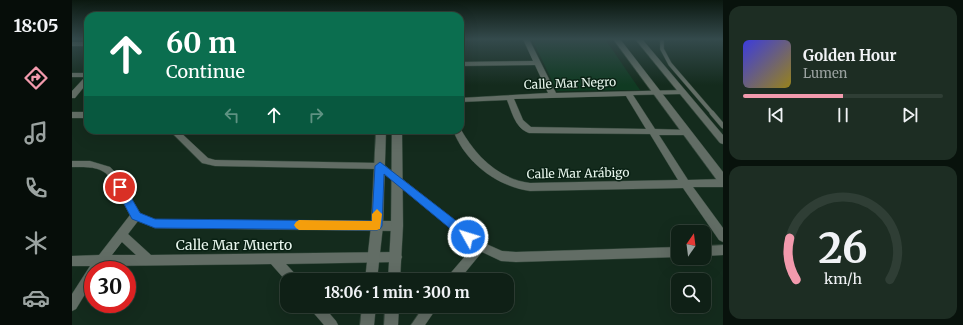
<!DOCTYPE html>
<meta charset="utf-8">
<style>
body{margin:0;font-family:Merriweather,serif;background:#1d2d23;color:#f1f3f6;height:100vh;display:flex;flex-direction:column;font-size:15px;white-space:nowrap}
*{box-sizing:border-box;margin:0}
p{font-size:13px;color:#9ba3a1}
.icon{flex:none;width:22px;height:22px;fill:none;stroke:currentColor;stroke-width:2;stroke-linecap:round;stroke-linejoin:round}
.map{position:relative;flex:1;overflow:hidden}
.details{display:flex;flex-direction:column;gap:6px;padding:6px;background:#08120c;width:240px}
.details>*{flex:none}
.hud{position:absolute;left:12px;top:12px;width:380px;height:122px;border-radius:12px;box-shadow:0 4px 16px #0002,0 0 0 1px #2f3e35;background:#0b6e4f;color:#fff;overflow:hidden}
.needle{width:26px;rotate:14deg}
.controls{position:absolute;left:599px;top:225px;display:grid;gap:8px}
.controls a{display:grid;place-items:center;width:40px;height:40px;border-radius:8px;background:#0f2016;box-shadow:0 4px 16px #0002,0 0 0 1px #2f3e35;font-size:20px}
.speed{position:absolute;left:12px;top:261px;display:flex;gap:8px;font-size:20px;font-weight:700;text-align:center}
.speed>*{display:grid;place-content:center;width:52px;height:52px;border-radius:50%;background:#0f2016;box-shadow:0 4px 16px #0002,0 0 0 1px #2f3e35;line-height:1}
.speed .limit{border:6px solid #d22;background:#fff;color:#111}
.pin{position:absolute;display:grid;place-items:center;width:34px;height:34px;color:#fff;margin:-17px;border:2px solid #fff;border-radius:50%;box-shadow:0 1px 4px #0007}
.me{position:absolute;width:44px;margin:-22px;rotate:309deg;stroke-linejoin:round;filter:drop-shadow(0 0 3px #0008)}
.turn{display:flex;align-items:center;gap:14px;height:84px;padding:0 16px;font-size:18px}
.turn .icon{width:52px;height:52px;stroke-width:2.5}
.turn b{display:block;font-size:28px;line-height:34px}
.lanes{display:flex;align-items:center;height:38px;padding:0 16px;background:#0003;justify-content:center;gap:20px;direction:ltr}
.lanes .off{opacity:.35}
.details .widget{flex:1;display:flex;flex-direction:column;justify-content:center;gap:6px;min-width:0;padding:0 14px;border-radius:12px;background:#1d2d23}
.details .dial{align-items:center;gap:0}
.dial svg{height:104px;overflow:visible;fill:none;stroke:#2f3e35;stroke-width:7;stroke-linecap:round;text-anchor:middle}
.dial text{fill:#f1f3f6;stroke:none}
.song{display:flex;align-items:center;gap:12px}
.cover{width:48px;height:48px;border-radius:6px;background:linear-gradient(135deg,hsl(240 70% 55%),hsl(50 70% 35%))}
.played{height:4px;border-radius:2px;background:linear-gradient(90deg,#f29aad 50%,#2f3e35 50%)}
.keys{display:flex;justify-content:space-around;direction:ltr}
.trip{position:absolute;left:208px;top:273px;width:234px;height:40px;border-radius:12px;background:#0f2016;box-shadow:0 4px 16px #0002,0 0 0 1px #2f3e35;font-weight:700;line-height:40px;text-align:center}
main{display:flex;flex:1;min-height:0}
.tabs{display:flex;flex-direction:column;width:72px;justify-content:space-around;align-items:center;background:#060d09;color:#9ba3a1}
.tabs .icon{width:28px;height:28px}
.tabs .on{color:#f29aad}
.tabs b{font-size:18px;color:#f1f3f6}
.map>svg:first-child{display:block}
.green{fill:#103a22}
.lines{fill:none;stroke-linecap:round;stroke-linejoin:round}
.service-far1-casing{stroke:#32473a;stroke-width:4.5}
.service-casing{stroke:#32473a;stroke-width:5.5}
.minor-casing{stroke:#32473a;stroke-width:1}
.tertiary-casing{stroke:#32473a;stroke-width:1}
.service-far1{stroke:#626d65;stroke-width:3.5}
.service{stroke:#626d65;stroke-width:4.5}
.minor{fill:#626d65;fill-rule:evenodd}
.tertiary{fill:#626d65;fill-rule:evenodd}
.route{fill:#1a73e8;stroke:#114b97}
.slow{fill:#f59e0b}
.labels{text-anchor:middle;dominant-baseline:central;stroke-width:3;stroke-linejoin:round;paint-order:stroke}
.street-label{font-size:12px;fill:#e8f6ed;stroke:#0a2114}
.near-street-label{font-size:14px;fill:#e8f6ed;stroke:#0a2114}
</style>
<main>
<nav class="tabs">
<b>18:05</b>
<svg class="icon on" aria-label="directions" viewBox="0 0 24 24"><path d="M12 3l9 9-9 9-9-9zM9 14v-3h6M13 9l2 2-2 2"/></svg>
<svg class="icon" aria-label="music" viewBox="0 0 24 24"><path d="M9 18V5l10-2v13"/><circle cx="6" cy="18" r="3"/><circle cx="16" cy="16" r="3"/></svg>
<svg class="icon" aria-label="phone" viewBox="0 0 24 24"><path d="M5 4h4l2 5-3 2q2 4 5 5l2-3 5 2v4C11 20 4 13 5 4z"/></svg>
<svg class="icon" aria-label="climate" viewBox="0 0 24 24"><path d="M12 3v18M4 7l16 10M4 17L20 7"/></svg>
<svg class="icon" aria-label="car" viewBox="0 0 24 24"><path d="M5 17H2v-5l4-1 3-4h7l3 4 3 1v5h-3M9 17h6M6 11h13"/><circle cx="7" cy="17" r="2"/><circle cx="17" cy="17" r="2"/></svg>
</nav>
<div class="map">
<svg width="651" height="325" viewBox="0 0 651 325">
<rect width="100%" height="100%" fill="#142b1d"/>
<!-- green -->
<path class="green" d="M 460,39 L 533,39 L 568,90 L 485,91 Z"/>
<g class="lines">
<defs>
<path id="service-far1" d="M 590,39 L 590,49 L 598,64 L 641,114"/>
<path id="service" d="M 640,113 L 651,126"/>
<path id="minor" d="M 451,39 L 457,39 L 484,93 L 613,90 L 613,94 L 610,94 L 561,95 L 583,129 L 617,130 L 618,132 L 617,134 L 614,135 L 587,135 L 616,180 L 651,179 L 651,187 L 621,187 L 651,228 L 651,242 L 647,240 L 611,188 L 458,191 C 424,186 393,162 381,130 L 388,130 L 388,128 C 403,155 426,179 458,183 L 606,180 L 578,134 L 457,133 C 443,128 440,112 435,100 L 388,102 L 388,98 L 476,93 L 463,65 L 388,66 L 388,62 L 461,61 ZM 554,96 L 574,129 L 459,127 L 451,120 L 442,99 Z
M 0,42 L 16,42 L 16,46 L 0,46 Z
M 0,73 L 16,73 L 16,82 L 3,98 L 0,98 L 0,91 L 13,77 L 0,77 Z
M 0,112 L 16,112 L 16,118 L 0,118 Z
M 97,130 L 106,130 L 136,158 L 143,160 L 308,163 L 311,164 L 412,243 L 430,251 L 444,252 L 606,247 L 606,257 L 444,262 L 429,261 L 410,252 L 387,280 L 374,280 L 376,276 L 401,247 L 306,169 L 143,166 L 130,163 Z
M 0,161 L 18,161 L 38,167 L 45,174 L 68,213 L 83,220 L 325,221 L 329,223 L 330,226 L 329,229 L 325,231 L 83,228 L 66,221 L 56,234 L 79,255 L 324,252 L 328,253 L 330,257 L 328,261 L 324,262 L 214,264 L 225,276 L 227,280 L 215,280 L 215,282 L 199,264 L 32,266 L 29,270 L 21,270 L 21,281 L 4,309 L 0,311 L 0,294 L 18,266 L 0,266 L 0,256 L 27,255 L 58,215 C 52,205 42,178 32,172 C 23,166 10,167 0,167 ZM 50,242 L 64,255 L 40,255 Z
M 651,245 L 651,255 L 632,256 L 632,246 Z
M 237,306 L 251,306 L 264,321 L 266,325 L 252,325 L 239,310 Z
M 352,306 L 366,306 L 353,325 L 339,325 Z"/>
<path id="tertiary" d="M 541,39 L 548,39 L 651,172 L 651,184 L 647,183 Z
M 563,39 L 570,39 L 651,135 L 651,144 L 648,143 Z
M 304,130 L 314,130 L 311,226 L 305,280 L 293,280 L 299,226 Z
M 320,130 L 330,130 L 331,226 L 328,280 L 316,280 L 319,226 Z
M 290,306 L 304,306 L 302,325 L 288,325 Z
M 313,306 L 327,306 L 326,325 L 312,325 Z"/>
</defs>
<!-- service-far1 casing -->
<use href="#service-far1" class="service-far1-casing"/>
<!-- service casing -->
<use href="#service" class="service-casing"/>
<!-- minor casing -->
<use href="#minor" class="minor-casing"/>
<!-- tertiary casing -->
<use href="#tertiary" class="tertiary-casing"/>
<!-- service-far1 -->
<use href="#service-far1" class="service-far1"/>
<!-- service -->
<use href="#service" class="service"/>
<!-- minor -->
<use href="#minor" class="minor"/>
<!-- tertiary -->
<use href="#tertiary" class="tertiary"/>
</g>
<!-- sky -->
<linearGradient id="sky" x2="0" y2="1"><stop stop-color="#0b1810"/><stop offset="0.46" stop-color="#344a4c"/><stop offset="1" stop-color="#344a4c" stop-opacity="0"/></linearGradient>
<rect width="651" height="85" fill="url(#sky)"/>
<!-- route -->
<path class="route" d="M 308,162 L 400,233 L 401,237 L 400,240 L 392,240 L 312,174 L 310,226 L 308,229 L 305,230 L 83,228 L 60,219 L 43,187 L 45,185 L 52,185 L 68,213 L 83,219 L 300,221 L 303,166 Z"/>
<!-- slow -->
<path class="slow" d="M 305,209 L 310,214 L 308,229 L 305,230 L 227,230 L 224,228 L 222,225 L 224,222 L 227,220 L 300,221 L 300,214 Z"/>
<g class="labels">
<!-- street labels -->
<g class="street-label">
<text transform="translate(498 83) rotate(-2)">Calle Mar Negro</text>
<text transform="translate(506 173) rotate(-1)">Calle Mar Arábigo</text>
</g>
<!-- near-street labels -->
<g class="near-street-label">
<text x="162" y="245">Calle Mar Muerto</text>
</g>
</g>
</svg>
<div class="controls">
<a><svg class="needle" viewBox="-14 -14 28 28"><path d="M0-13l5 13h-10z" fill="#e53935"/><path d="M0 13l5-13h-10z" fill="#9ba3a1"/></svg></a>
<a><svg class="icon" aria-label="search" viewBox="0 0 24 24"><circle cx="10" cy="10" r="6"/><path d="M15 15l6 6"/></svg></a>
</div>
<div class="speed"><div class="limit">30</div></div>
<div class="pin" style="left:48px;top:187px;background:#d93025"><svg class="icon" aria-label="arrive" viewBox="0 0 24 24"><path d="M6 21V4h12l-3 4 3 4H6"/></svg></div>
<svg class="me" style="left:396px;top:237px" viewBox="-20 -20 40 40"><circle r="17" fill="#1a73e8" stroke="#fff" stroke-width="3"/><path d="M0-11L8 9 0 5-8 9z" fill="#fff"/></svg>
<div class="trip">18:06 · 1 min · 300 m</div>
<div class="hud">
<div class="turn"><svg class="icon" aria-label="ahead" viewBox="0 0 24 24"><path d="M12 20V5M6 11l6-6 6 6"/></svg><div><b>60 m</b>Continue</div></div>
<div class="lanes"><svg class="icon off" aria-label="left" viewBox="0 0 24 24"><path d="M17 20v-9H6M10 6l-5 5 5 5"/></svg><svg class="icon" aria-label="ahead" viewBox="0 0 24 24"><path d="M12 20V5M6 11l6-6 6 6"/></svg><svg class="icon off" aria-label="right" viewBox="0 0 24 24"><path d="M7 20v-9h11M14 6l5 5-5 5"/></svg></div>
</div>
</div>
<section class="details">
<div class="widget">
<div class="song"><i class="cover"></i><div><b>Golden Hour</b><p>Lumen</p></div></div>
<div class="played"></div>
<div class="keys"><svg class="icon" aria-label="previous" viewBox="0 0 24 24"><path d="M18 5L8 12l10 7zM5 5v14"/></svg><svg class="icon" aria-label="pause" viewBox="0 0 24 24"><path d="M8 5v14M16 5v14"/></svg><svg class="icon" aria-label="next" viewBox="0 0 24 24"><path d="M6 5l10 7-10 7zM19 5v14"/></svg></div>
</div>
<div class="widget dial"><svg viewBox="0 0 100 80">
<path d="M14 69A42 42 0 1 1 86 69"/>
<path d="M14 69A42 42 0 0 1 9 37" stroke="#f29aad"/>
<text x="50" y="56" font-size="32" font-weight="700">26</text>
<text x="50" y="72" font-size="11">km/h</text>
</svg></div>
</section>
</main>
